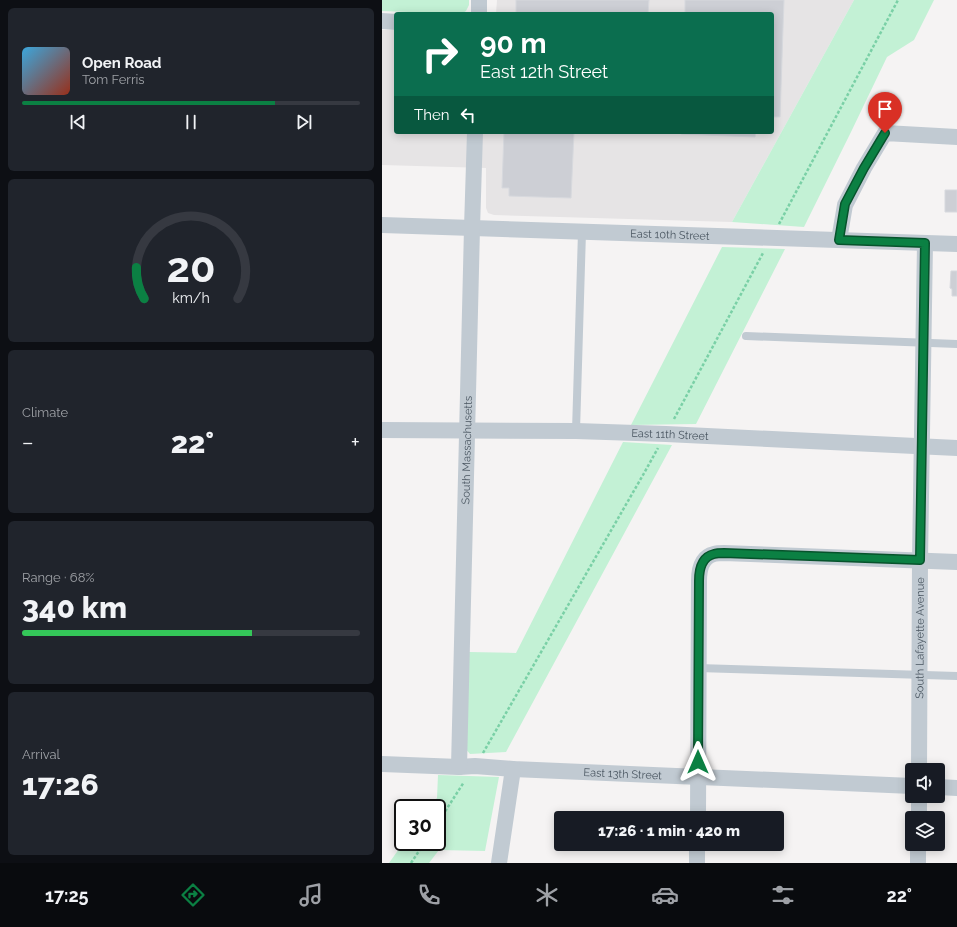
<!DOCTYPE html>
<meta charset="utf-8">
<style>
body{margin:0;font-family:Raleway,sans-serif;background:#20242c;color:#f1f3f6;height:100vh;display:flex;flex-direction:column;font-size:15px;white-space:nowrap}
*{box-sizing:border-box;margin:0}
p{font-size:13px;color:#9ea1a6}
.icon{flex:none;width:22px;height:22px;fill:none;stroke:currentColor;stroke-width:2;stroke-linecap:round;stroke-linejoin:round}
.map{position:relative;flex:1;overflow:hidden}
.drawer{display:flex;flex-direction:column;gap:8px;padding:8px;background:#0d0f14;width:382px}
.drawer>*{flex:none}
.hud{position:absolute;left:12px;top:12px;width:380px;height:122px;border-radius:4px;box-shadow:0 2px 10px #0003;background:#0b6e4f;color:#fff;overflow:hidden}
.buttons{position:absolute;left:523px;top:763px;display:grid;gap:8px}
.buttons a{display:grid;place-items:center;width:40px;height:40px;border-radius:4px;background:#171b24;box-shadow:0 2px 10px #0003;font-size:20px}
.speed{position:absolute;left:12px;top:799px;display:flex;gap:8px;font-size:20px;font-weight:700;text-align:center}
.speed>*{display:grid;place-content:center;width:52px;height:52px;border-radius:50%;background:#171b24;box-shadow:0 2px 10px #0003;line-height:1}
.speed .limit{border:2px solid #111;border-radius:6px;background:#fff;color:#111}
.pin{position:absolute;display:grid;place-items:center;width:34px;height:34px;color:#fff;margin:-41px -17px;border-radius:50% 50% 50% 0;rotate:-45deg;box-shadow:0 0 4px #0007}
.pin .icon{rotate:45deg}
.me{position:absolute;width:44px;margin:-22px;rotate:0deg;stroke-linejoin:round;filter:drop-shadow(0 0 3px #0008)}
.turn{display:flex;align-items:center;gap:14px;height:84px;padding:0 20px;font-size:18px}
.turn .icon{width:52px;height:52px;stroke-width:2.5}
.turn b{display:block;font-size:28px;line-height:34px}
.then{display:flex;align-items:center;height:38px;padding:0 20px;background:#0003;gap:8px;font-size:15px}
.big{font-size:30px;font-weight:800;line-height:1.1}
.drawer .card{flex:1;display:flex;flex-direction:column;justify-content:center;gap:6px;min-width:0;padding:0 14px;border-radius:6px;background:#20242c}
.drawer .dial{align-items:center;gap:0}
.dial svg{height:104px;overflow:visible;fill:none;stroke:#363941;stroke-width:7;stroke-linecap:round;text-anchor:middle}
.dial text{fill:#f1f3f6;stroke:none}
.song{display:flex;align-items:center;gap:12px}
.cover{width:48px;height:48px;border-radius:6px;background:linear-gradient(135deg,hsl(200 70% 55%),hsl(10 70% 35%))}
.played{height:4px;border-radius:2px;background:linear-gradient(90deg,#0b8043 75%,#363941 75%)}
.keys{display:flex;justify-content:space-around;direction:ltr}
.heat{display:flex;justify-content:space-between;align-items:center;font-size:22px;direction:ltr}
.charge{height:6px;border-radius:3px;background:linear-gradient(90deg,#34c759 68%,#363941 0)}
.trip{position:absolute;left:172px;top:811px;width:230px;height:40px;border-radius:4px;background:#171b24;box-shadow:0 2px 10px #0003;font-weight:800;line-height:40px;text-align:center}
.tabs{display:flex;height:64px;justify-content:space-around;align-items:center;background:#090b0e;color:#9ea1a6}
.tabs .icon{width:28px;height:28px}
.tabs .selected{color:#0b8043}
.tabs b{font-size:18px;color:#f1f3f6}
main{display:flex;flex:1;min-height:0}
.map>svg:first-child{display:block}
.education{fill:#e6e4e5}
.green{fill:#c3f1d5}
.building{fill:#cdcfd5;stroke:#d7d9de}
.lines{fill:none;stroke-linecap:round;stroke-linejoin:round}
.path{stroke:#7ad0a6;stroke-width:2.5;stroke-dasharray:3 2;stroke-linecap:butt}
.lane{stroke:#c1cad2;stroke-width:8}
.street{stroke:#c1cad2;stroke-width:16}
.route-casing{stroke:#07532c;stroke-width:10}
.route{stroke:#0b8043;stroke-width:7}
.labels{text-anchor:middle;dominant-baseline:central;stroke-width:3;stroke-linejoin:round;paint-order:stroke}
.street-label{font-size:11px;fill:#4a5661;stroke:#fff}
</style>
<main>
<section class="drawer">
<div class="card">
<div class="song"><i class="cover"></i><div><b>Open Road</b><p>Tom Ferris</p></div></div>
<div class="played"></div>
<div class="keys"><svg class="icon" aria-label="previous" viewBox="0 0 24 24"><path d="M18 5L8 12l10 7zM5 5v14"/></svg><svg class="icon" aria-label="pause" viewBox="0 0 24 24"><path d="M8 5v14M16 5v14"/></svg><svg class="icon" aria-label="next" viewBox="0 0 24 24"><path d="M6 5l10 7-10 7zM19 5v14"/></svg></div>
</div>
<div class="card dial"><svg viewBox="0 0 100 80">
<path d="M14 69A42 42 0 1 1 86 69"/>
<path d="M14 69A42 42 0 0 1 8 45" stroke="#0b8043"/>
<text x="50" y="56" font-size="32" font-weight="700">20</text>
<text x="50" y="72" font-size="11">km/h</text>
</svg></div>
<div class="card"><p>Climate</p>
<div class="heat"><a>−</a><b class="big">22°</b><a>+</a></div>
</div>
<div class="card"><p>Range · 68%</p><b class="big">340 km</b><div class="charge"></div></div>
<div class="card"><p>Arrival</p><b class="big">17:26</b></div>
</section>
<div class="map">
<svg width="575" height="863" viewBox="0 0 575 863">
<rect width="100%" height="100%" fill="#f5f3f3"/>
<!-- education -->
<path class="education" d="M 115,0 L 472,0 L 350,222 L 112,215 L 106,213 L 104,208 L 104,168 L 0,165 L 0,30 L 14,30 L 14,132 L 390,132 L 390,14 L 114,14 Z"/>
<!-- green -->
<path class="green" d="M 0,0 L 87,0 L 87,5 L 84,11 L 79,14 L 0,11 Z
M 472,0 L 552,0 L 532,40 L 505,57 L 469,132 L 422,227 L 350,222 Z
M 340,247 L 403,249 L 314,424 L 249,425 Z
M 241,442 L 290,445 L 124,752 L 88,754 L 81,746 L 87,652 L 134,653 Z
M 56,775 L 117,777 L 103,851 L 57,850 L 47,863 L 7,863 L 22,842 L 55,842 L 55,808 L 47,808 L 55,798 Z"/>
<!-- building -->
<path class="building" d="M 134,0 L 267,0 L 266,14 L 134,14 Z
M 303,0 L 402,0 L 398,117 L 390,117 L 390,14 L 303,14 Z
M 122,132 L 192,132 L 189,198 L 127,196 L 127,188 L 120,188 Z
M 299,132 L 374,132 L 373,137 L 299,134 Z
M 563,190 L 575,190 L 575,212 L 563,212 Z
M 569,271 L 575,271 L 575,296 L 570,296 L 570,289 L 568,288 Z"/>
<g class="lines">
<!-- path -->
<path class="path" d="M 397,224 L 516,0
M 292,419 L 381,253
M 101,753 L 261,475 L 276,448
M 55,824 L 82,782
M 29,863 L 43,842"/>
<!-- lane -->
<path class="lane" d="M 364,336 L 575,344
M 194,431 L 200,232
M 316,668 L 575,676"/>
<!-- street -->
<g class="street">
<path d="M 97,14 L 97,0"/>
<path d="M 0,21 L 14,22"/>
<path id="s1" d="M 0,225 L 575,244"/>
<path d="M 457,240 L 463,205 L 482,168 L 503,133 L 575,137"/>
<path id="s2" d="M 0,430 L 194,431 L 284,434 L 575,448"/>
<path id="s3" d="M 0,764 L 77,767 L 93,766 L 131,769 L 530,786"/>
<path id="s4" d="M 77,767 L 90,228 L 93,132"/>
<path id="s5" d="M 537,770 L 538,560 L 543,243"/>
<path d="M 556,787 L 575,788"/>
<path d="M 316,818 L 317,581 C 317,571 319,557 332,554 C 335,553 338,553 342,553 L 575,562"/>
<path d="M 537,818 L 537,796"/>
<path d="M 117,863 L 131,769"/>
<path d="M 315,863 L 315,844"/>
<path d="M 536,863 L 536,844"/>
</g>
</g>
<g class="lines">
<defs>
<path id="route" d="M 316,762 L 317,581 C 317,571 319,557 332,554 C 335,553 338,553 342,553 L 538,560 L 543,243 L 457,240 L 463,204 L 482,168 L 503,133"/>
</defs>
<!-- route casing -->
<use href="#route" class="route-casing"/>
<!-- route -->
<use href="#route" class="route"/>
</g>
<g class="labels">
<!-- street labels -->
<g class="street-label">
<text stroke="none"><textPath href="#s1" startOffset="288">East 10th Street</textPath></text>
<text stroke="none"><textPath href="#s2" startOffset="288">East 11th Street</textPath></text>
<text stroke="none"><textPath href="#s4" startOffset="317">South Massachusetts</textPath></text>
<text stroke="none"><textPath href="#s5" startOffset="132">South Lafayette Avenue</textPath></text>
<text stroke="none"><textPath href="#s3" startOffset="241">East 13th Street</textPath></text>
</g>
</g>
</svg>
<div class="buttons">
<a><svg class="icon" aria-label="sound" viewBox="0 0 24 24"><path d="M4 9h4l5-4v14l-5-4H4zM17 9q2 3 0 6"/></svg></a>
<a><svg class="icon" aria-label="layers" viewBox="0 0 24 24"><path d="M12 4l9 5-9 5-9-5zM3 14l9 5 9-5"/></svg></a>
</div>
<div class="speed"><div class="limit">30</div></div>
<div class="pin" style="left:503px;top:133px;background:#d93025"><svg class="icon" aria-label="arrive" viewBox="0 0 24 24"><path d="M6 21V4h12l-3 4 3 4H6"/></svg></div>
<svg class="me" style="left:316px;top:762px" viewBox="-20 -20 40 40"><path d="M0-17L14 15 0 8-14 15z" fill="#0b8043" stroke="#fff" stroke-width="4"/></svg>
<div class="trip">17:26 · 1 min · 420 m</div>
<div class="hud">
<div class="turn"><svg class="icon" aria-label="right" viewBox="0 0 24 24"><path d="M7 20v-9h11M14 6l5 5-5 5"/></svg><div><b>90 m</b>East 12th Street</div></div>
<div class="then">Then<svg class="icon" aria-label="left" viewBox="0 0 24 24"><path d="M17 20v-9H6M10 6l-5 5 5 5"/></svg></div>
</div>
</div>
</main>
<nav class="tabs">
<b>17:25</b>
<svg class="icon selected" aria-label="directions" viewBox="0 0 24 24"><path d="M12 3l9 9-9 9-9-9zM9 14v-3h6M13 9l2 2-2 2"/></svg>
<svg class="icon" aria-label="music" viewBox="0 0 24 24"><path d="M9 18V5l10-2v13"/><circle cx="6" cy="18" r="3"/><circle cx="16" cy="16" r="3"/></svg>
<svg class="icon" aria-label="phone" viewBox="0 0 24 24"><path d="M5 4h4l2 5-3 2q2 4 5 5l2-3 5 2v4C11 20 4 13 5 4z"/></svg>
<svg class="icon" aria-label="climate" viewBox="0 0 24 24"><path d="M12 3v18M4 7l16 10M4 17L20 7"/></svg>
<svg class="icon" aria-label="car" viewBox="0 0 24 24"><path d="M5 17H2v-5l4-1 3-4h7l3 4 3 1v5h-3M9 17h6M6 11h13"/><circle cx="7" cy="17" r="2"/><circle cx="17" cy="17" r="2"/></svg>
<svg class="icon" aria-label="filters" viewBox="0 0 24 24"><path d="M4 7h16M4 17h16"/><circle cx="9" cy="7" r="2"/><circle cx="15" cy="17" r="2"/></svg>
<b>22°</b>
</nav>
